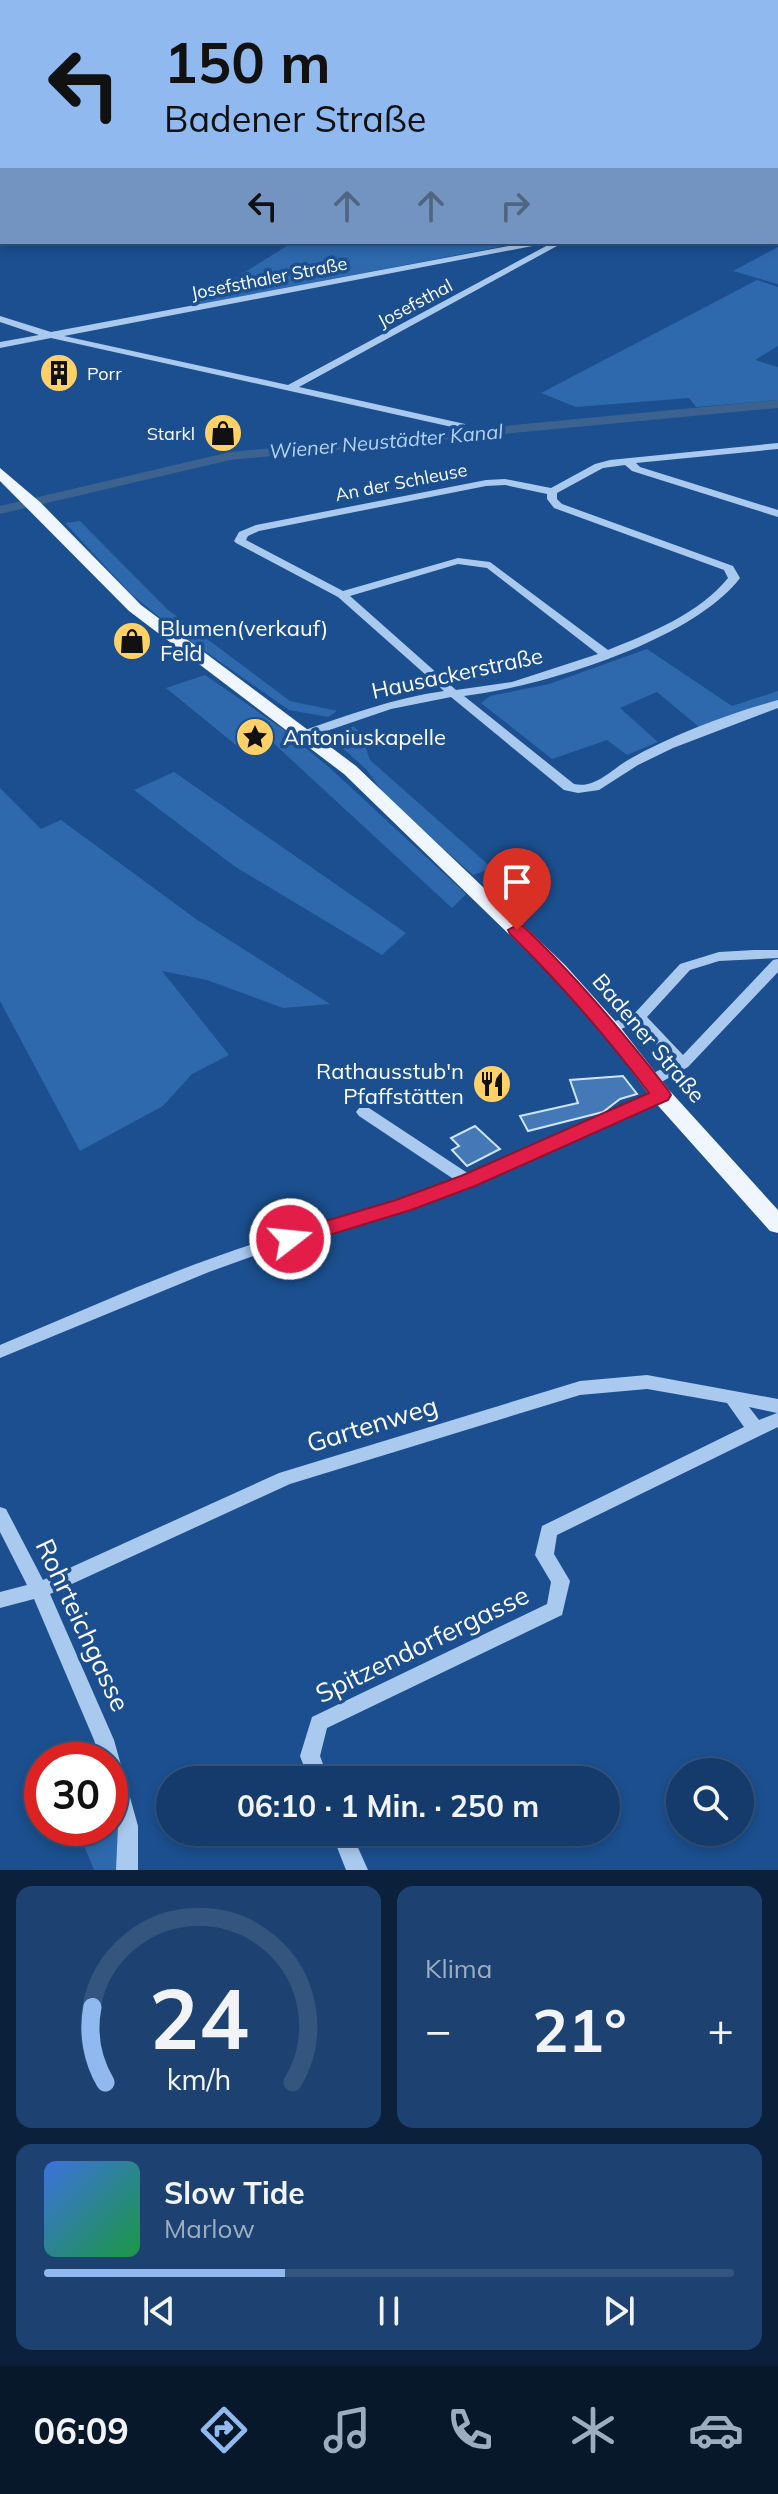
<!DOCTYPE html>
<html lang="de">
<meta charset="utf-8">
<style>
body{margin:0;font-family:Mulish,sans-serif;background:#1d4271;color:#f1f3f6;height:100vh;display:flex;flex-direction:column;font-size:30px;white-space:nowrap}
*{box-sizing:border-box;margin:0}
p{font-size:26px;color:#9dadc1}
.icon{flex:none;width:44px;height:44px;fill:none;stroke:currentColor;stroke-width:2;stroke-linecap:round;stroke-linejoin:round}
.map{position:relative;height:1870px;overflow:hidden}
.drawer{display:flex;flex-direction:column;gap:16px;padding:16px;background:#0b203b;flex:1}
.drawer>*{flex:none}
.hud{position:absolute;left:0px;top:0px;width:778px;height:244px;box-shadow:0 4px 12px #0003,0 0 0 2px #33557e;background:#90b9f0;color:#111;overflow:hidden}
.controls{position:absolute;left:666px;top:1758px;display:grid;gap:16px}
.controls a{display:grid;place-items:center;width:88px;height:88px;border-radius:50%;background:#143b6b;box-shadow:0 4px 12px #0003,0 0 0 2px #33557e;font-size:40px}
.speed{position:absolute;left:24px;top:1742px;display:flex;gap:16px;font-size:40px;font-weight:700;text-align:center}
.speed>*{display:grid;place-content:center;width:104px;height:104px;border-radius:50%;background:#143b6b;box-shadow:0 4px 12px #0003,0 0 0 2px #33557e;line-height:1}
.speed .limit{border:12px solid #d22;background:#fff;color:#111}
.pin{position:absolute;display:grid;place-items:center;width:68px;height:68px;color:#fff;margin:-82px -34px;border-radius:50% 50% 50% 0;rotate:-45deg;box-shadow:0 0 8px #0007}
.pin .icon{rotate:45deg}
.me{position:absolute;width:88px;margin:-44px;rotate:74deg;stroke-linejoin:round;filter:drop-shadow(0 0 6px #0008)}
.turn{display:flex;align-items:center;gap:28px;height:168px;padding:0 32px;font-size:36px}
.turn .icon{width:104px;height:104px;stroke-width:2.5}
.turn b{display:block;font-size:56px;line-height:68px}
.lanes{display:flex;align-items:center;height:76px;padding:0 32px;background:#0003;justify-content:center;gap:40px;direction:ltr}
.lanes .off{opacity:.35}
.big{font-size:60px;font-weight:700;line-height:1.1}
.drawer .card{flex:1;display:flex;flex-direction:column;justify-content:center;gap:12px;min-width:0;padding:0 28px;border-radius:16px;background:#1d4271}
.drawer .dial{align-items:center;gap:0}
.dial svg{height:208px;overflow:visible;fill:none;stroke:#33557e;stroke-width:7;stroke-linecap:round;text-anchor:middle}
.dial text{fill:#f1f3f6;stroke:none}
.song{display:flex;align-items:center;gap:24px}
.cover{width:96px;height:96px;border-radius:12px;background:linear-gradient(135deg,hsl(220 70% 55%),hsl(140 70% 35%))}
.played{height:8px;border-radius:4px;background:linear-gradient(90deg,#90b9f0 35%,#33557e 35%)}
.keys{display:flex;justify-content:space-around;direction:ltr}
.heat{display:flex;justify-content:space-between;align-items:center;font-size:44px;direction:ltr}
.drawer .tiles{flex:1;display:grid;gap:16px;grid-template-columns:1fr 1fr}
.card:last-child{grid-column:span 2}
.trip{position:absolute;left:156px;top:1766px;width:464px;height:80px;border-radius:40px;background:#143b6b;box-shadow:0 4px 12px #0003,0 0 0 2px #33557e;font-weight:700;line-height:80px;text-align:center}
.menu{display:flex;height:128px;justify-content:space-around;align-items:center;background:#08182b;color:#9dadc1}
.menu .icon{width:56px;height:56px}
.menu .active{color:#90b9f0}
.menu b{font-size:36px;color:#f1f3f6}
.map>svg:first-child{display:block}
.green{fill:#2e69ad}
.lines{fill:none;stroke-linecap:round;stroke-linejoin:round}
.canal{fill:#3c6290;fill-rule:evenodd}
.building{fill:#4478b7;stroke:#cfe3fa;stroke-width:2}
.minor{fill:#a9c9ee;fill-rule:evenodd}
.major{fill:#f0f6ff;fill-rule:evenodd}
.route{fill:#e11d48;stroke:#92132f;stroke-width:2}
.labels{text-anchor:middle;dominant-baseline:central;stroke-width:7;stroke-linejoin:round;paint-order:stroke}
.far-street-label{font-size:18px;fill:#fff;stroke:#1b4f8f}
.far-poi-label{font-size:18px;fill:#fff;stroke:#1b4f8f;text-anchor:start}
.far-water-label{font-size:20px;font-style:italic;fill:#b5d3f5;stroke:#1b4f8f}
.poi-label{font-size:22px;fill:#fff;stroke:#1b4f8f;text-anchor:start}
.street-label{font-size:22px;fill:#fff;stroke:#1b4f8f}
.near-street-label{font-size:26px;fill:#fff;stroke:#1b4f8f}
</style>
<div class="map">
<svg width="778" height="1870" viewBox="0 0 778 1870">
<rect width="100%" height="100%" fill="#1b4f8f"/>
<!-- green -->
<path class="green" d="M 293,242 L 525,242 L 191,306 Z
M 778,247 L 778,284 L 733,271 Z
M 757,280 L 778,287 L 778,346 L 755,360 L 778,367 L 778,400 L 696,407 L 689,398 L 576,407 L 541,393 Z
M 80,521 L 167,609 L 290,701 L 337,711 L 328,717 L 289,710 L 179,633 L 131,594 L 65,523 Z
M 647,649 L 732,706 L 778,691 L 778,701 L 699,727 L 657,692 L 620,708 L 658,742 L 627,755 L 607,740 L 552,759 L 481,703 L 490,696 L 549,684 Z
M 205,675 L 283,729 L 331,769 L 466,894 L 452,908 L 270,740 L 242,750 L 166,688 Z
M 353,726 L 360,732 L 370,760 L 492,868 L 473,875 L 388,799 L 366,769 L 339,745 L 341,734 Z
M 174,772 L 406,933 L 382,955 L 234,866 L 134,790 Z
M 0,788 L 41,829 L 61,820 L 196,919 L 330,1004 L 283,1008 L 207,980 L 162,971 L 229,1055 L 192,1074 L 163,1106 L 80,1151 L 0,1001 Z
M 110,1784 L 120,1827 L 120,1870 L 94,1870 L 77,1828 L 110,1828 Z"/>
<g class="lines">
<!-- canal -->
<path class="canal" d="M 778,400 L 778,408 L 230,460 L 0,514 L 0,506 L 230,452 Z"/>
</g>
<!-- building -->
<path class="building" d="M 522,884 L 541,901 L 518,910 L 499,893 Z
M 623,1076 L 637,1094 L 620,1099 L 603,1112 L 528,1131 L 520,1116 L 578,1103 L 570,1080 Z
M 475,1126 L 500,1149 L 467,1166 L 452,1150 L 459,1146 L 451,1138 Z"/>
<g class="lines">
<!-- minor -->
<path class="minor" d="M 776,39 L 778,39 L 778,43 L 776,43 Z
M 776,62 L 778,62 L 776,67 Z
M 776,114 L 778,114 L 778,118 L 776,118 Z
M 776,194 L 778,194 L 778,200 L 776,200 Z
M 530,242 L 556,242 L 557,246 L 299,387 L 465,424 L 465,428 L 461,429 L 51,338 L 0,348 L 0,342 L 39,335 L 0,322 L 0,316 L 51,332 ZM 548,243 L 548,245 L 288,385 L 64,336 Z
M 778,443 L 778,449 L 636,463 L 640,467 L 778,510 L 778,517 L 632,471 L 625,465 L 603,468 L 557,493 L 557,499 L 562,504 L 733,566 L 740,578 C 692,641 541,687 464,696 L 574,784 C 595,789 611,770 628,760 C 674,734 728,714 778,700 L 778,708 L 673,748 L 638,765 L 599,790 L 578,793 L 564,790 L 451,697 L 391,709 L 306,738 L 300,734 L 302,731 C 348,715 394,698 444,691 L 338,597 L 236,543 L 234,541 L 239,532 L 256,525 L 486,480 L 505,479 L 551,488 L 595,464 L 610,460 ZM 505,485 L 547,494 L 547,499 L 554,508 L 724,570 L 728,578 C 699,614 650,633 608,650 L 490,562 L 458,558 L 343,591 L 246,540 L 248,536 L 259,531 L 486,486 ZM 458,564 L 487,568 L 598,654 L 512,682 L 456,690 L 350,596 Z
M 754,950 L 778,950 L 778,958 L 719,961 L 690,970 L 647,1017 L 683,1055 L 773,960 L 778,959 L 778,972 L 688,1067 L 656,1085 L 646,1085 L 643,1081 L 646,1077 L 673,1063 L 637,1023 L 610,1033 L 605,1031 L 603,1028 L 605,1025 L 634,1014 L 680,964 L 719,952 Z
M 661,1090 L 666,1091 L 669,1095 L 666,1099 L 474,1185 L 409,1209 L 273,1249 L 209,1272 L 0,1358 L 0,1345 C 87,1309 173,1269 262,1241 C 326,1220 391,1203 455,1180 L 359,1116 L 356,1112 L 359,1108 L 369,1108 L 469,1174 Z
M 647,1375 L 778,1399 L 778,1427 L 557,1535 L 554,1554 L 570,1581 L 562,1615 L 327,1728 L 320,1756 L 329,1780 L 309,1780 L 300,1756 L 312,1717 L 547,1604 L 551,1582 L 535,1555 L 542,1526 L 744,1427 L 727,1403 L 647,1389 L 580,1395 L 290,1484 L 50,1594 L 114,1740 L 138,1826 L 138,1870 L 116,1870 L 118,1826 L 110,1798 L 110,1760 L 100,1760 L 94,1740 L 34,1599 L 0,1608 L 0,1592 L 27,1585 L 0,1532 L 0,1507 L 6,1509 L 43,1580 L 279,1473 L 580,1381 ZM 749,1407 L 777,1413 L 759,1420 Z
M 331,1832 L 351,1832 L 368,1870 L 346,1870 Z"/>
<!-- major -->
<path class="major" d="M 0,468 L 40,502 L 141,605 L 356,766 L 565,965 L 617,1023 L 669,1090 L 778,1210 L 778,1233 L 770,1231 L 653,1100 L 603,1033 L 551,975 L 344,774 L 129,611 L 0,481 Z"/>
</g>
<!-- route -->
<path class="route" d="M 517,925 L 523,926 C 577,977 623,1032 668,1090 L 671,1095 L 668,1100 L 475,1186 L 411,1210 L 290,1247 L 282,1244 L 279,1239 L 282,1234 L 396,1200 L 461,1176 L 649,1093 C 606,1036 561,984 510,934 L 508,930 Z"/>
<!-- icons -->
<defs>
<symbol id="building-disc" viewBox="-11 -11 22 22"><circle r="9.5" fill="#ffd166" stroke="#1b4f8f"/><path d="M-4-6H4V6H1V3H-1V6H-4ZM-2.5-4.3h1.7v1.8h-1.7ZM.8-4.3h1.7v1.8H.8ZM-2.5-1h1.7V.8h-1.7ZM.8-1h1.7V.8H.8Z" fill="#111"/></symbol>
<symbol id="shop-disc" viewBox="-11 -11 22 22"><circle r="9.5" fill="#ffd166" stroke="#1b4f8f"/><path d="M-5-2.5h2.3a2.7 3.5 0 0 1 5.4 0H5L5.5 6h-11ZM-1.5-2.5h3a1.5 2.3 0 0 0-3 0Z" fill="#111"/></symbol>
<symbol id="sight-disc" viewBox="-11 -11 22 22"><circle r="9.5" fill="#ffd166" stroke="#1b4f8f"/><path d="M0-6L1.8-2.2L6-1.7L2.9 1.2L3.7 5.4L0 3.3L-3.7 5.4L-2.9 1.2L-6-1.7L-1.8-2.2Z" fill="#111"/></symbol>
<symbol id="restaurant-disc" viewBox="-11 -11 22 22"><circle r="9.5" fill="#ffd166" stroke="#1b4f8f"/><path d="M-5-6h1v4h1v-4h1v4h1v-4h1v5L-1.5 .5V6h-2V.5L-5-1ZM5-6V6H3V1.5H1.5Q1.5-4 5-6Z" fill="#111"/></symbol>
</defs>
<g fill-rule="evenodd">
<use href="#building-disc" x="37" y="351" width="44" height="44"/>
<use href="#shop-disc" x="201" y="411" width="44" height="44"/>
<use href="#shop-disc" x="110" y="619" width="44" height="44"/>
<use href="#sight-disc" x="233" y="715" width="44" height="44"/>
<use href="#restaurant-disc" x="470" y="1062" width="44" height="44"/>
</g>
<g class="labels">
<!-- far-street labels -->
<g class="far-street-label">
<text transform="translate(269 278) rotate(-11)">Josefsthaler Straße</text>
<text transform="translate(415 303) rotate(-28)">Josefsthal</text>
<text transform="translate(401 482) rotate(-11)">An der Schleuse</text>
</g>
<!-- far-poi labels -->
<g class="far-poi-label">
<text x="87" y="373">Porr</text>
<text x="195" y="433" text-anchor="end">Starkl</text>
</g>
<!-- far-water labels -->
<g class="far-water-label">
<text transform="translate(386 441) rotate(-5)">Wiener Neustädter Kanal</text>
</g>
<!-- poi labels -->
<g class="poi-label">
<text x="160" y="628">Blumen(verkauf)<tspan x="160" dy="25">Feld</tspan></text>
<text x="283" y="737">Antoniuskapelle</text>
<text x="464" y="1071" text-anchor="end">Rathausstub'n<tspan x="464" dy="25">Pfaffstätten</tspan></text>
</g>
<!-- street labels -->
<g class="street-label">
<text transform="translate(457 673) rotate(-12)">Hausackerstraße</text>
<text transform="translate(649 1038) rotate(50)">Badener Straße</text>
</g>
<!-- near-street labels -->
<g class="near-street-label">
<text transform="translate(372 1424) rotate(-17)">Gartenweg</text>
<text transform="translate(83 1625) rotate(65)">Rohrteichgasse</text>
<text transform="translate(422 1644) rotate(-26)">Spitzendorfergasse</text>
</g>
</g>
</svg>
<div class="controls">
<a><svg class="icon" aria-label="search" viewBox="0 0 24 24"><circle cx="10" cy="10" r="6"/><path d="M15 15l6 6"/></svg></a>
</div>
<div class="speed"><div class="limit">30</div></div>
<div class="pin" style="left:517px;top:930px;background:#d93025"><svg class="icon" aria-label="arrive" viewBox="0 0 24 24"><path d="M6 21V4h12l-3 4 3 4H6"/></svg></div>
<svg class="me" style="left:290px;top:1239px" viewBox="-20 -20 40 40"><circle r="17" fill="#e11d48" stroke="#fff" stroke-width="3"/><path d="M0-11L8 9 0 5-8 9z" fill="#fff"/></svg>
<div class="trip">06:10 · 1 Min. · 250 m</div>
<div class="hud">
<div class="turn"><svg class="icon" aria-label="left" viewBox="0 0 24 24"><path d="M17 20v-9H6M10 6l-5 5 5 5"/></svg><div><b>150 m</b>Badener Straße</div></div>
<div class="lanes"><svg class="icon" aria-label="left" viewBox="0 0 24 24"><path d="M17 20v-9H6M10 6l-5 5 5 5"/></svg><svg class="icon off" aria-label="ahead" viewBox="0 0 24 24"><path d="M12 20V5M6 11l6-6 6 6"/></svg><svg class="icon off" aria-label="ahead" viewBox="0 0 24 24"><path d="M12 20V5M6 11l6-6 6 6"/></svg><svg class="icon off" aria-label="right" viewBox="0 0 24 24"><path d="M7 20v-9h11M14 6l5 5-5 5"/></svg></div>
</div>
</div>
<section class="drawer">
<div class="tiles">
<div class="card dial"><svg viewBox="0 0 100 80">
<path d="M14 69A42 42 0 1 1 86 69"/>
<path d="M14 69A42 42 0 0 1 9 40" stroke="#90b9f0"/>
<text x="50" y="56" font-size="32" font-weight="700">24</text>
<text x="50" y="72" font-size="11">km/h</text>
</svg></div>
<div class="card"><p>Klima</p>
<div class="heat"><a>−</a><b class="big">21°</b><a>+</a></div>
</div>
<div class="card">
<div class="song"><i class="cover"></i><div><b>Slow Tide</b><p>Marlow</p></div></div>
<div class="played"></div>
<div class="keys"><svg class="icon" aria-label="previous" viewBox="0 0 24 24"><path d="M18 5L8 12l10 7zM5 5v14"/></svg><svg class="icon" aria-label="pause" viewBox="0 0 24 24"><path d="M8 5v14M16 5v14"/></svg><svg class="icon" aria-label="next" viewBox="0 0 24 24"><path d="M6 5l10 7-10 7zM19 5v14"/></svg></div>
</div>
</div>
</section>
<nav class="menu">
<b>06:09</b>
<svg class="icon active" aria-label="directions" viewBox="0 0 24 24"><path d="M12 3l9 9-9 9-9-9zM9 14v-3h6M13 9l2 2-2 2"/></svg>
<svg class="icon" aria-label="music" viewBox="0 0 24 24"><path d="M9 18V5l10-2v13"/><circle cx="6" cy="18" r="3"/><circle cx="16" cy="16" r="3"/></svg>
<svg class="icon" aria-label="phone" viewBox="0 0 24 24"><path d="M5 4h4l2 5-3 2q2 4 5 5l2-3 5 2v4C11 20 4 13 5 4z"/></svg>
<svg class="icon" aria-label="climate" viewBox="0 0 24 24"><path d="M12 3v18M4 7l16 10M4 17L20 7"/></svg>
<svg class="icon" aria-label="car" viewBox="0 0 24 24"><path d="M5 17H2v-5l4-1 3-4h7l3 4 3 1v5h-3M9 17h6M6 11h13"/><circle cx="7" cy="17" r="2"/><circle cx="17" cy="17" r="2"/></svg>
</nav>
